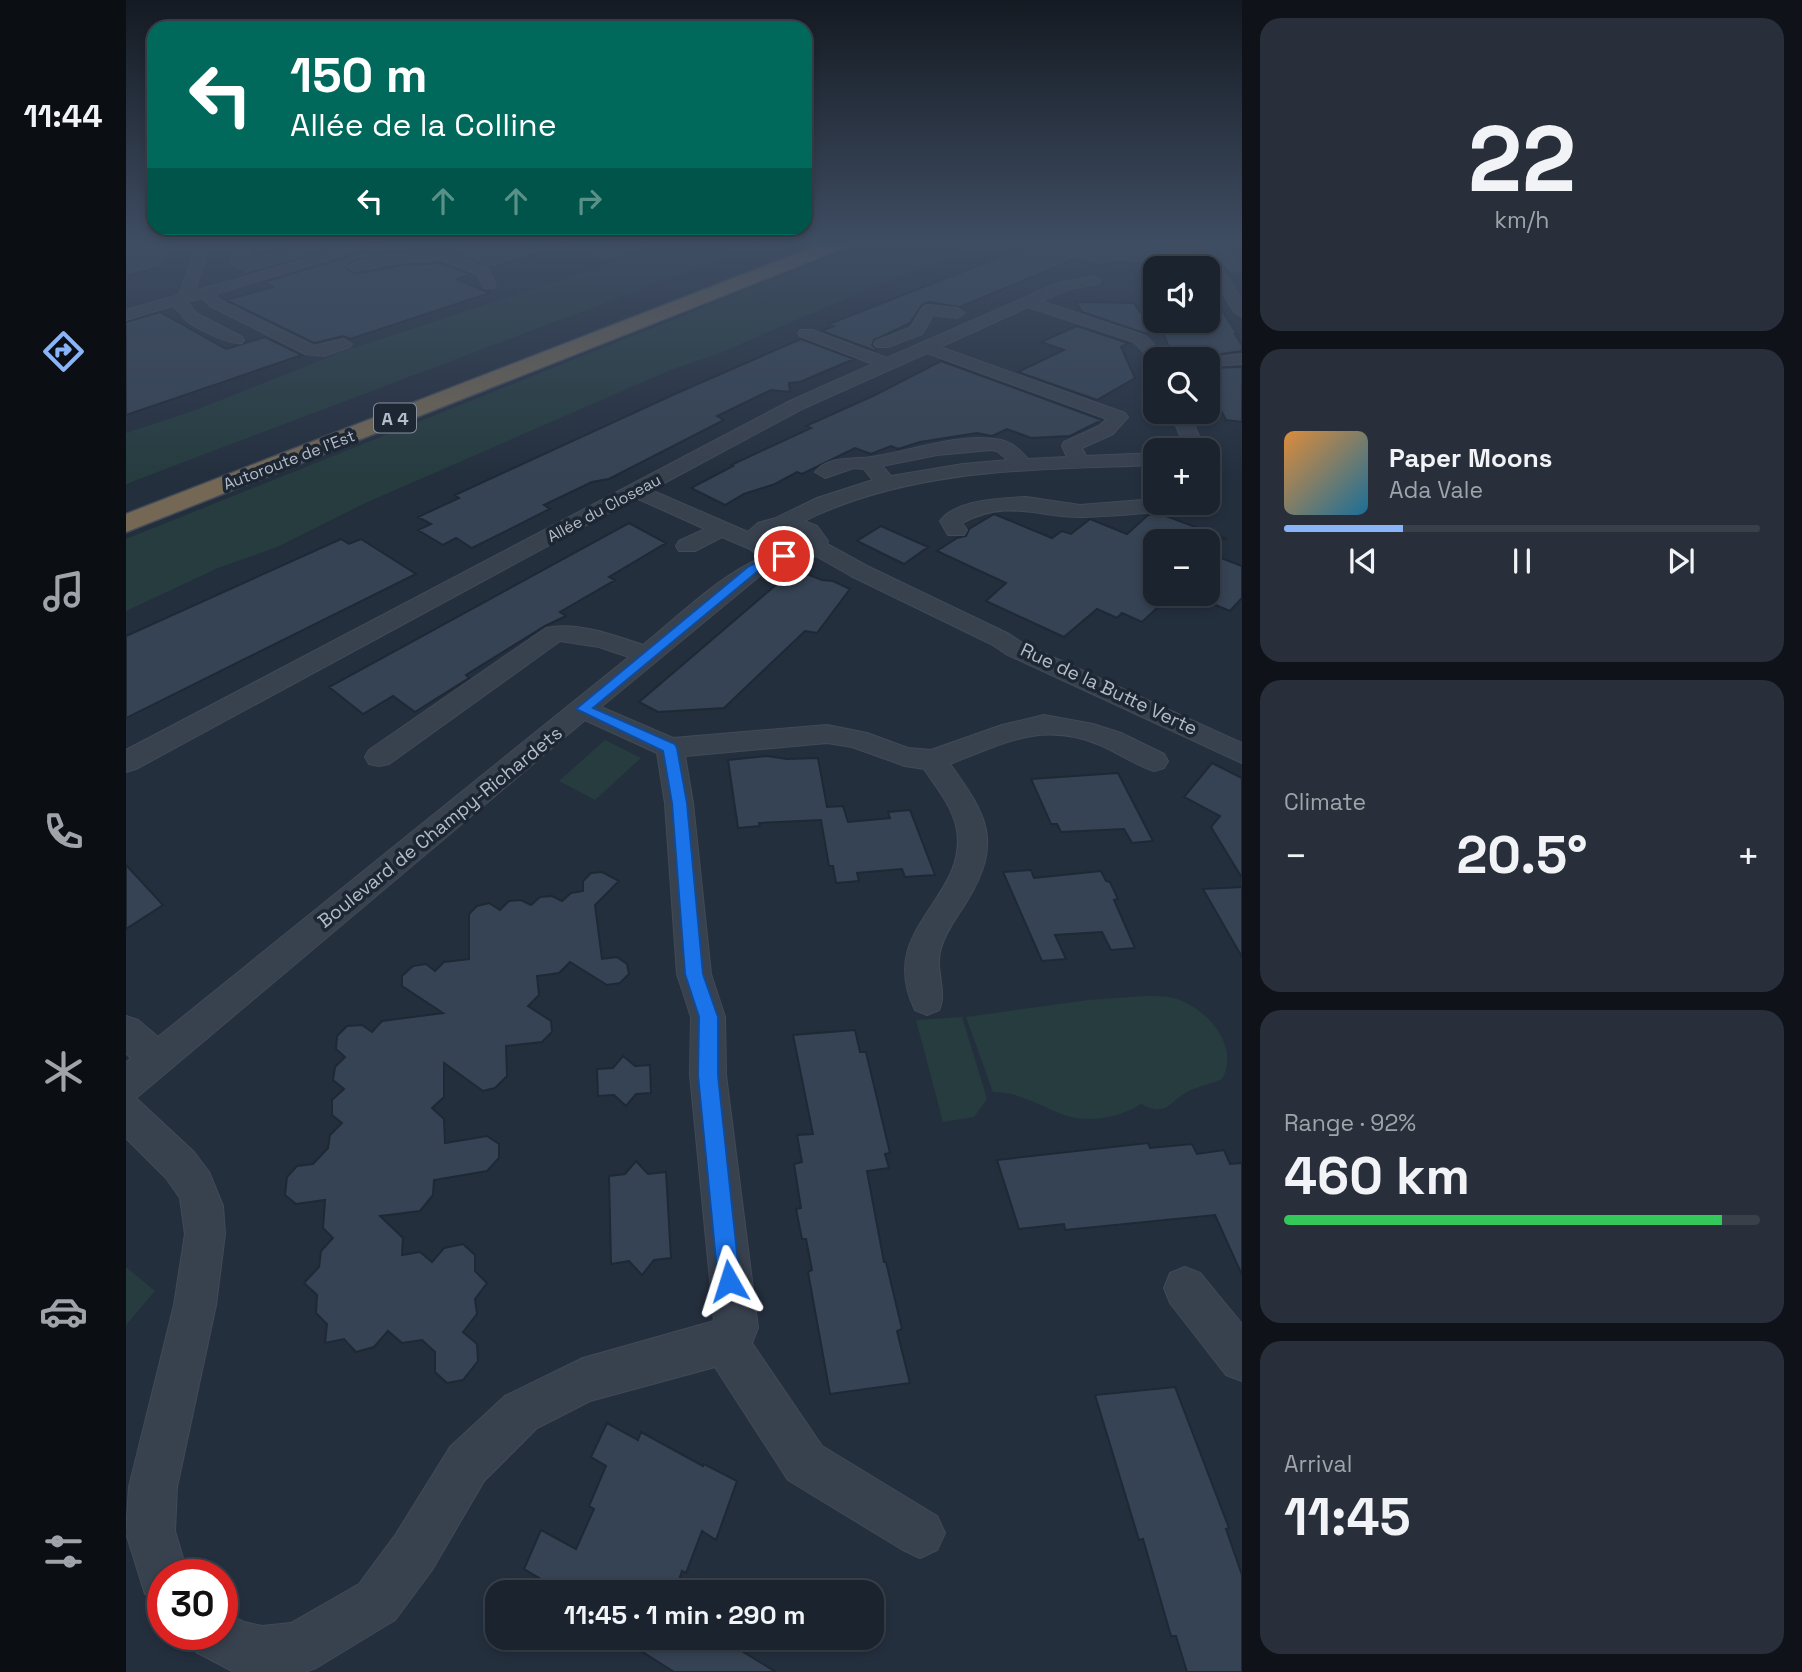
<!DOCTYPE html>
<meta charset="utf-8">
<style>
body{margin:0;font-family:"Space Grotesk",sans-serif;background:#282f3a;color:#f1f3f6;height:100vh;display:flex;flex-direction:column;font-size:26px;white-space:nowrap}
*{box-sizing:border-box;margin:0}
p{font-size:23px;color:#a0a4aa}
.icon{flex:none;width:38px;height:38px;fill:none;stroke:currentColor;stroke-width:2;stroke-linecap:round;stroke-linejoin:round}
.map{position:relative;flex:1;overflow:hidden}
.panel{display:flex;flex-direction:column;gap:18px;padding:18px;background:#0f1319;width:560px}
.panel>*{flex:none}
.top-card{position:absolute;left:21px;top:21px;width:665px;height:214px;border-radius:21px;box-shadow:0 4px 10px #0003,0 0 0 2px #39404a;background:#00695c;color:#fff;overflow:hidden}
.controls{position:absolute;left:1017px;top:256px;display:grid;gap:14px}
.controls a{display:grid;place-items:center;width:77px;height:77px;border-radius:14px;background:#1b232e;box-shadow:0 4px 10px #0003,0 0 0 2px #39404a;font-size:35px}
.speed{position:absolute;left:21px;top:1559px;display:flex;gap:14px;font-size:35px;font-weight:700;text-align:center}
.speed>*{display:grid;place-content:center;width:91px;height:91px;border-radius:50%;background:#1b232e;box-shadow:0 4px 10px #0003,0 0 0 2px #39404a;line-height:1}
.speed .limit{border:10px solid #d22;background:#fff;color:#111}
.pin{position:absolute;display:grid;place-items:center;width:60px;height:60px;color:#fff;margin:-30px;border:4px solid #fff;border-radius:50%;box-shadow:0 2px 7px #0007}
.me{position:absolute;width:77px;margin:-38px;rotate:354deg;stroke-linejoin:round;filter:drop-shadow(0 0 5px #0008)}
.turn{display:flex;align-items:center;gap:24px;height:147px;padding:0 28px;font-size:32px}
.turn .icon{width:91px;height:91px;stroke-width:2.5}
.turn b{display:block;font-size:49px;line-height:60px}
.lanes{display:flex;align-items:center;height:66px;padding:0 28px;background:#0003;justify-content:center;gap:35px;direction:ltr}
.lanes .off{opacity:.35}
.big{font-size:52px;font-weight:800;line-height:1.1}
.panel .card{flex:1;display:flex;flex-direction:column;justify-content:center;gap:10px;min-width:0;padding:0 24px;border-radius:21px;background:#282f3a}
.panel .dial{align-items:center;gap:0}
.dial b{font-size:91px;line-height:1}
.song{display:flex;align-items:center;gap:21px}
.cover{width:84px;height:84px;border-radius:10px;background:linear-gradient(135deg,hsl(30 70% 55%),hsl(200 70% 35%))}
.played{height:7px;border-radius:4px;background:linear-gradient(90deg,#8ab4f8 25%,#39404a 25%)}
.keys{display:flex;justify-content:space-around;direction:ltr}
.heat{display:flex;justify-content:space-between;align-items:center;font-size:38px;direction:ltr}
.charge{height:10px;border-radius:5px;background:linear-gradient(90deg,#34c759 92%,#39404a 0)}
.trip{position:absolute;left:359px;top:1580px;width:399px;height:70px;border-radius:21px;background:#1b232e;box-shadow:0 4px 10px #0003,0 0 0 2px #39404a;font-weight:800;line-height:70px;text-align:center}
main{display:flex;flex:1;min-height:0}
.menu{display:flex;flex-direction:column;width:126px;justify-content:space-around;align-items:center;background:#0b0e12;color:#a0a4aa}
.menu .icon{width:49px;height:49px}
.menu .selected{color:#8ab4f8}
.menu b{font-size:32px;color:#f1f3f6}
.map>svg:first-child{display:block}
.green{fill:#263c3f}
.building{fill:#364354;stroke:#1f2835;stroke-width:2}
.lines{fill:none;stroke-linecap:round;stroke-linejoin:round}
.minor-casing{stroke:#414a57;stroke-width:2}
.highway-casing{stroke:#434c59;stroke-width:3}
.minor{fill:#38414e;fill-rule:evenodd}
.highway{fill:#746855;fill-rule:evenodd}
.route{fill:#1a73e8;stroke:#114b97;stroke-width:2}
.labels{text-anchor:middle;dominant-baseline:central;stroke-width:7;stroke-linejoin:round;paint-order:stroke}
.far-street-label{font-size:16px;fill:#b4bcc9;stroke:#1d2633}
.shield{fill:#1d2633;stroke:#878f9c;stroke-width:2}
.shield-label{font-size:18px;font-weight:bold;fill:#b4bcc9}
.street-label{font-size:19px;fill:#b4bcc9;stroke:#1d2633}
</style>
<main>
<nav class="menu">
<b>11:44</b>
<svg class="icon selected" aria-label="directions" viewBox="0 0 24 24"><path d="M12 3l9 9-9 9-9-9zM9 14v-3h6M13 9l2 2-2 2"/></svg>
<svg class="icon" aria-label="music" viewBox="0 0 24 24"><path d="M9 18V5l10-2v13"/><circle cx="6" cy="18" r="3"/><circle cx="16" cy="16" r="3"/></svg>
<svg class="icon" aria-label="phone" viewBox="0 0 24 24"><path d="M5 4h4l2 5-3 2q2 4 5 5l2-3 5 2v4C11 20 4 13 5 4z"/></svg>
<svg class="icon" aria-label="climate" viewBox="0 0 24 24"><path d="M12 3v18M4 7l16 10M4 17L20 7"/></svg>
<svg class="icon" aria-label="car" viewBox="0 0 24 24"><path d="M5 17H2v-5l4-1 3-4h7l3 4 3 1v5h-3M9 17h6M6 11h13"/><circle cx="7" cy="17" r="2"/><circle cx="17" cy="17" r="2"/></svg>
<svg class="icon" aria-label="filters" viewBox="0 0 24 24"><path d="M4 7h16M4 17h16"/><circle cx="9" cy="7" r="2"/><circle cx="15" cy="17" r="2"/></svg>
</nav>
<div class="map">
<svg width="1116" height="1672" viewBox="0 0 1116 1672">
<rect width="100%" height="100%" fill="#242f3e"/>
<!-- green -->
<path class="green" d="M 551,242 L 640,242 L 0,484 L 0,433 L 70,410 L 218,351 Z
M 740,242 L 868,242 L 744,288 L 594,353 L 542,371 L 237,504 L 151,547 L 92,568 L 0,611 L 0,539 Z
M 652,531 L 668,531 L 675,536 L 676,542 L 665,548 L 648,546 L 642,537 Z
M 479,740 L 515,758 L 469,800 L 433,781 Z
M 1019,996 C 1030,996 1041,996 1051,999 C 1083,1010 1114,1047 1096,1079 C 1086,1084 1066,1088 1059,1093 C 1043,1103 1040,1117 1015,1104 C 996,1117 963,1123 941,1116 C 916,1107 894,1092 867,1092 L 840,1017 L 962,1000 Z
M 836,1017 L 861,1099 L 848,1117 L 817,1122 L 790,1020 Z
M 0,1267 L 29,1291 L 0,1325 Z"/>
<!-- building -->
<path class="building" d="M 0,242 L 48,242 L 37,266 L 0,276 Z
M 189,242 L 220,245 L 120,274 L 98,263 L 102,262 L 108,245 L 131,243 L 127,256 Z
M 332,242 L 426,242 L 431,247 L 365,268 L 316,249 L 266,253 L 228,261 L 220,268 L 229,274 L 271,266 L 315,263 L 345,274 L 331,279 L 364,293 L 224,339 L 217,336 L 188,343 L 100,300 L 147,287 L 138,282 L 238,252 L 247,256 L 291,243 L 309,249 Z
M 912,242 L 1064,242 L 1078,268 L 986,262 L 975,266 L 949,259 L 834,307 L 802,302 L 796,305 L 784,323 L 748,340 L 746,345 L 751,350 L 749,351 L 696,331 L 708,326 L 703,324 Z
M 1082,242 L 1103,243 L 1116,262 L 1116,273 L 1103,274 Z
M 1082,288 L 1111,334 L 1109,334 L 1116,345 L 1116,351 L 1082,356 L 1082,352 L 1063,351 L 1062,348 L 1044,350 L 1032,320 L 1082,320 Z
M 950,302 L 1008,303 L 1014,312 L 1029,313 L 1029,329 L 1021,334 L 956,312 Z
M 34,312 L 100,349 L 139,337 L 176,355 L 0,415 L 0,322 Z
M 951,326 L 1002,343 L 995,347 L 1009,378 L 971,400 L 892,372 L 938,350 L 915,342 Z
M 675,339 L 728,359 L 674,382 L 663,383 L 664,392 L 645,390 L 591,416 L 598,420 L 483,479 L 466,482 L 418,505 L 424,509 L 346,548 L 330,538 L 317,545 L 292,530 L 305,524 L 292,517 L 333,498 L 329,495 L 551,393 Z
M 815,361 L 976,420 L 944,436 L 905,438 L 881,429 L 866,436 L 851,433 L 794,442 L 772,449 L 765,446 L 745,454 L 729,448 L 676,474 L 671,472 L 649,484 L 618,494 L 599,505 L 565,488 L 607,466 L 605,465 L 685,428 L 680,426 L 749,395 Z
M 1116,367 L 1116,422 L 1100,420 L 1082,386 L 1082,368 Z
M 868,514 L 926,538 L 936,531 L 945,534 L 964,519 L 1001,534 L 1022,515 L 1035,514 L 1101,539 L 1029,541 L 1029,593 L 1047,593 L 1016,622 L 996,613 L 991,618 L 971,609 L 938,637 L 860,601 L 880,583 L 811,551 L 831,538 L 840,536 L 843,529 Z
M 503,523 L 540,543 L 483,577 L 489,580 L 434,612 L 440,616 L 419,626 L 340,675 L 343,678 L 289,712 L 267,696 L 237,714 L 203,687 Z
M 755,526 L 802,547 L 778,564 L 731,541 Z
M 215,539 L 223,544 L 235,539 L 290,574 L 0,718 L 0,636 Z
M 1082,553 L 1116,566 L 1116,598 L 1104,611 L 1082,602 Z
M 673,571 L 696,580 L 707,581 L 724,589 L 691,633 L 679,631 L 598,708 L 532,712 L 513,702 L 658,578 L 664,579 Z
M 641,756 L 661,759 L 692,758 L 701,807 L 717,806 L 722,822 L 764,818 L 762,812 L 784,810 L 809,875 L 779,877 L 776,869 L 731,873 L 733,881 L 710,883 L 707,866 L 703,866 L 695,820 L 633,823 L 634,826 L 612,828 L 602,760 Z
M 1086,763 L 1116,778 L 1116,878 L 1085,827 L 1094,816 L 1058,797 Z
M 992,773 L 1027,841 L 1006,843 L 998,829 L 935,832 L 931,824 L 925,824 L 905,779 Z
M 0,865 L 37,905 L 0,929 Z
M 905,870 L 908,878 L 975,871 L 980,881 L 984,882 L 992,899 L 988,900 L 1009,948 L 985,950 L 976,932 L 929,935 L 940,959 L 916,961 L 877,872 Z
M 476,872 L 493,881 L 469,905 L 476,959 L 491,957 L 501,964 L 503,974 L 494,983 L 481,985 L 444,962 L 433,973 L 411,976 L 413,995 L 402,1006 L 425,1021 L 426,1032 L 416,1042 L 380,1046 L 381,1076 L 369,1088 L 357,1091 L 318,1063 L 318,1097 L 306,1108 L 318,1119 L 319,1143 L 361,1136 L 373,1144 L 373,1158 L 361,1171 L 308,1180 L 307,1195 L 294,1211 L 254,1216 L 277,1238 L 276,1255 L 294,1252 L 306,1262 L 318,1248 L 337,1244 L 349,1255 L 349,1271 L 361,1283 L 349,1299 L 351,1314 L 337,1332 L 351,1344 L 352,1361 L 337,1380 L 321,1383 L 309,1372 L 309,1352 L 296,1340 L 276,1343 L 262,1331 L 248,1347 L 230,1352 L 218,1339 L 199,1343 L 201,1324 L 190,1313 L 191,1295 L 178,1283 L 193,1267 L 195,1251 L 207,1238 L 197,1228 L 199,1200 L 170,1204 L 159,1195 L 161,1177 L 171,1166 L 187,1164 L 202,1148 L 204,1135 L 216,1123 L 206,1115 L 206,1100 L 218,1089 L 207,1080 L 209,1067 L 219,1057 L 210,1049 L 211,1036 L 221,1026 L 236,1025 L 246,1032 L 256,1021 L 317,1013 L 276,986 L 276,976 L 287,966 L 300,964 L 309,971 L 318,962 L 343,959 L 343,914 L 351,906 L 363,903 L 374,910 L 383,901 L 395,900 L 405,905 L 414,897 L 426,896 L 436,901 L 445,893 L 457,891 L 457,881 L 465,873 Z
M 1116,887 L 1116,957 L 1077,889 Z
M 729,1030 L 734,1052 L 740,1052 L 764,1153 L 759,1154 L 763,1168 L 741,1171 L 758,1262 L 760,1262 L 776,1329 L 771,1331 L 784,1383 L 704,1394 L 682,1272 L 686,1270 L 680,1239 L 676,1239 L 670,1209 L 675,1208 L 668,1164 L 676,1162 L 671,1135 L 687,1134 L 667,1035 Z
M 497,1056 L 509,1066 L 524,1065 L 525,1093 L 510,1094 L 500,1106 L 488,1095 L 472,1096 L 471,1069 L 487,1068 Z
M 1022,1143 L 1024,1148 L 1066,1144 L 1071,1154 L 1098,1150 L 1104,1164 L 1116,1163 L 1116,1275 L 1089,1215 L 939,1230 L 938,1224 L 893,1229 L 871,1160 Z
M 510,1161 L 522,1174 L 540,1172 L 545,1258 L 528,1260 L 516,1275 L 503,1261 L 485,1264 L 483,1176 L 499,1174 Z
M 1049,1387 L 1103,1528 L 1100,1529 L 1116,1575 L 1116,1672 L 1061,1672 L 1050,1636 L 1045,1636 L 1017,1539 L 1013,1540 L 969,1395 Z
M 481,1423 L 512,1440 L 515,1432 L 577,1466 L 578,1464 L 611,1481 L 590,1540 L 576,1531 L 560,1573 L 556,1571 L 549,1592 L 437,1592 L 398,1569 L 415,1530 L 450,1549 L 468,1509 L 463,1506 L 480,1466 L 465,1457 Z
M 495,1638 L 580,1638 L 598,1649 L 601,1642 L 650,1672 L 548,1672 Z"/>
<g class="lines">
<defs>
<path id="minor" d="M 72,242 L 85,242 L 69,291 L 239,242 L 261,242 L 89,294 L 94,300 L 188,346 L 218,339 L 226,344 L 224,347 L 198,356 L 179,354 L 84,306 L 76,298 L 61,302 L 70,313 L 116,337 L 118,340 L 116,343 C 106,346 65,326 58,318 C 53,313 54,310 46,306 L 0,320 L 0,310 L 53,295 Z
M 428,242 L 450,242 L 480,251 L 506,242 L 527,242 L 480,259 Z
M 1066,242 L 1079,242 L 1116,300 L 1116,317 L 1108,312 Z
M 316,252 L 362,268 L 370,285 L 368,288 L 358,288 L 351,274 L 315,260 L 271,263 L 229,271 L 222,267 C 236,255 295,253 316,252 Z
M 968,276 L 975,280 L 973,283 L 941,290 L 915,301 L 1020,336 L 1041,359 L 1029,359 L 1027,362 L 1008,342 L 902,307 L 814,347 L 999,413 L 1002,417 L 987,434 L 956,448 L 960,456 L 1029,453 L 1029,465 C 910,470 787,467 678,521 L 691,526 L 702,541 L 701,544 L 741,566 L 883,634 L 898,644 L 1116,743 L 1116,763 L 880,654 L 865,644 L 725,576 L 690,556 L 636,574 L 475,707 L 547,738 L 701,725 L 741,733 L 782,748 L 805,750 L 876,725 L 918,715 L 967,724 L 995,733 L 1038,754 L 1042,761 L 1038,768 L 1028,771 C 1009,765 993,753 974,745 C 916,721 878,743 824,764 C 861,815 877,842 841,901 C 832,916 820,930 815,948 C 808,970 822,992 813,1010 L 801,1015 L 789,1010 C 749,928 842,900 831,830 C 827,807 811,788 798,769 L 779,766 L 726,747 L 701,743 L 559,756 L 567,803 L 585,974 L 599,1017 L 600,1075 L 632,1328 L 626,1343 L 696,1446 L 811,1516 L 819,1533 L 811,1550 L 794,1558 L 777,1550 L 662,1480 L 589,1367 L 464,1401 L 411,1428 L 358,1481 L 306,1570 L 269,1620 L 190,1668 L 179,1672 L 108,1672 L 70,1652 L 62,1634 L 96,1634 L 96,1611 L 118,1622 L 136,1626 L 165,1623 L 233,1584 L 270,1534 L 324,1447 L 379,1396 L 457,1358 L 588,1321 L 564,1075 L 565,1017 L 551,974 L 539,803 L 531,753 L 459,720 L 10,1098 L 68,1152 L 83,1172 L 97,1206 L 99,1234 L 90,1305 L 51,1487 L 49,1531 L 62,1575 L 37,1575 L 37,1601 L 19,1594 L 0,1533 L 3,1487 L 48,1305 L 59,1234 L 54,1198 L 40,1178 L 0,1138 L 0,1063 L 5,1058 L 0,1053 L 0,1016 L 12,1020 L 32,1037 L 503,657 L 473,647 L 434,641 L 263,764 L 253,766 L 243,764 L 239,757 L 243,750 L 420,628 C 450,621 490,636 517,645 C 552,617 594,575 635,558 L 624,549 L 596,537 L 569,551 L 553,551 L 550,546 L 553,541 L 579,529 L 510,498 L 10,769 L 0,772 L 0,750 L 664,401 L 747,364 L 674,336 L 672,333 L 674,330 L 686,330 L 761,358 L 932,283 ZM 801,353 L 981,419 L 973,426 L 938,442 L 936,446 L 941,457 L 902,459 C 894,450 887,443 875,440 C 833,432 787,451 745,457 C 728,460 702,455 689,472 L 699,478 L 728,468 L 738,469 L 747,480 L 691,498 L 650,518 L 632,523 L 622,532 L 525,490 L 676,409 ZM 865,450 L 871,451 L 882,460 L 837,464 L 765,476 L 756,466 L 811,455 ZM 653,531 L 668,532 L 680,541 C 670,554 646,554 640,537 Z
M 802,305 L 831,308 L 839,313 L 831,318 L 807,315 L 796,334 L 762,347 L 750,347 L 748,344 L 750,341 L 784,328 L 797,307 Z
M 1116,354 L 1116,364 L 1082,366 L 1082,359 L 1075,359 Z
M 1044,411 L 1062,411 L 1079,450 L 1060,450 Z
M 900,497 L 954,505 L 1029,499 L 1029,502 L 1082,502 L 1082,497 L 1086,502 L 1083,506 L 1076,508 C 1037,511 997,516 957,517 C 912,518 883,498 836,523 L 841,530 L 838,535 L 822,535 L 814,521 C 829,500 876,498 900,497 Z
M 1059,1267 L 1074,1273 L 1116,1324 L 1116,1381 L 1100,1375 L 1044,1303 L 1038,1288 L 1044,1273 Z"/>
<path id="highway" d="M 701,242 L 725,242 L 723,246 L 0,532 L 0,514 Z"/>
</defs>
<!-- minor casing -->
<use href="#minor" class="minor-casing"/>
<!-- highway casing -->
<use href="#highway" class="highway-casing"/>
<!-- minor -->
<use href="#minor" class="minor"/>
<!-- highway -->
<use href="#highway" class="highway"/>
</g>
<!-- sky -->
<linearGradient id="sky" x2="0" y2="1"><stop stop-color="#141a22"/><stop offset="0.51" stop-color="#3f4d63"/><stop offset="1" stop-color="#3f4d63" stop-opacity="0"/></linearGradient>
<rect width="1116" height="477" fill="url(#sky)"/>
<!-- route -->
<path class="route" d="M 653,554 L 664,556 L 632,571 L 467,708 L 549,744 L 551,748 L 561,803 L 577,974 L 592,1017 L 592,1075 L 614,1281 L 611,1289 L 603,1292 L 595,1289 L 592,1281 L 572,1075 L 573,1017 L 559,974 L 546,803 L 537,751 L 450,709 L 623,566 Z"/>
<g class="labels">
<!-- far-street labels -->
<g class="far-street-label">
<text transform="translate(163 460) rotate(-21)">Autoroute de l’Est</text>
<text transform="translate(478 508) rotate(-28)">Allée du Closeau</text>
</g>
<!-- shield labels -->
<rect class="shield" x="248" y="403.5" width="42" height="29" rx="5"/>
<g class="shield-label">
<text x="269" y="418">A 4</text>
</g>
<!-- street labels -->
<g class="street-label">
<text transform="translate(983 689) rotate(25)">Rue de la Butte Verte</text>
<text transform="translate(314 827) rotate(-39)">Boulevard de Champy-Richardets</text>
</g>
</g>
</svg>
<div class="controls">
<a><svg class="icon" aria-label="sound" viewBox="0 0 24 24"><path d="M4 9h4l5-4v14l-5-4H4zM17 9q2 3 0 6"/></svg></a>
<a><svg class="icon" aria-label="search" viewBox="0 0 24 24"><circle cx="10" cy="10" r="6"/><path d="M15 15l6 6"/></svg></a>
<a>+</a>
<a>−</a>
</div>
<div class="speed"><div class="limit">30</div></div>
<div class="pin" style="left:658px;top:556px;background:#d93025"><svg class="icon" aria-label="arrive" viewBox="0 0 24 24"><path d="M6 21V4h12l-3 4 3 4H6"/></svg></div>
<svg class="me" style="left:603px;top:1281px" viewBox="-20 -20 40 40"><path d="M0-17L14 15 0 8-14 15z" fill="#1a73e8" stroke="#fff" stroke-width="4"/></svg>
<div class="trip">11:45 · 1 min · 290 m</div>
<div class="top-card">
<div class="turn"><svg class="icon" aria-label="left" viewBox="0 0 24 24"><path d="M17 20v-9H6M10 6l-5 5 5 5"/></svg><div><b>150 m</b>Allée de la Colline</div></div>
<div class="lanes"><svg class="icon" aria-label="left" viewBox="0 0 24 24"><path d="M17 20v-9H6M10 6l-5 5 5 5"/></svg><svg class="icon off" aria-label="ahead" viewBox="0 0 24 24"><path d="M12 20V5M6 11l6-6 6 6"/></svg><svg class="icon off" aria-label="ahead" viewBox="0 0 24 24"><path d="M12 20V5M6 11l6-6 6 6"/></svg><svg class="icon off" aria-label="right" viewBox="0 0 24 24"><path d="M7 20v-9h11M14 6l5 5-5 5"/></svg></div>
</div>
</div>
<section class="panel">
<div class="card dial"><b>22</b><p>km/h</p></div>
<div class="card">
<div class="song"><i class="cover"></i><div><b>Paper Moons</b><p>Ada Vale</p></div></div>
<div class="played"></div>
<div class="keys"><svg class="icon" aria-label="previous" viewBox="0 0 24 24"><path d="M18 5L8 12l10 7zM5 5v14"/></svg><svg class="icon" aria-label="pause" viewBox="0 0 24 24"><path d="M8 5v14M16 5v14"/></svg><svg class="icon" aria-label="next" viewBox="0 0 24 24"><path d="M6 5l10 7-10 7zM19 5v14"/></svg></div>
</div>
<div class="card"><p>Climate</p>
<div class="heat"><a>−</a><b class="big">20.5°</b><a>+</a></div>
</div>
<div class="card"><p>Range · 92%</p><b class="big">460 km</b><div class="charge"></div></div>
<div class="card"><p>Arrival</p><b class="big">11:45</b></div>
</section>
</main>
